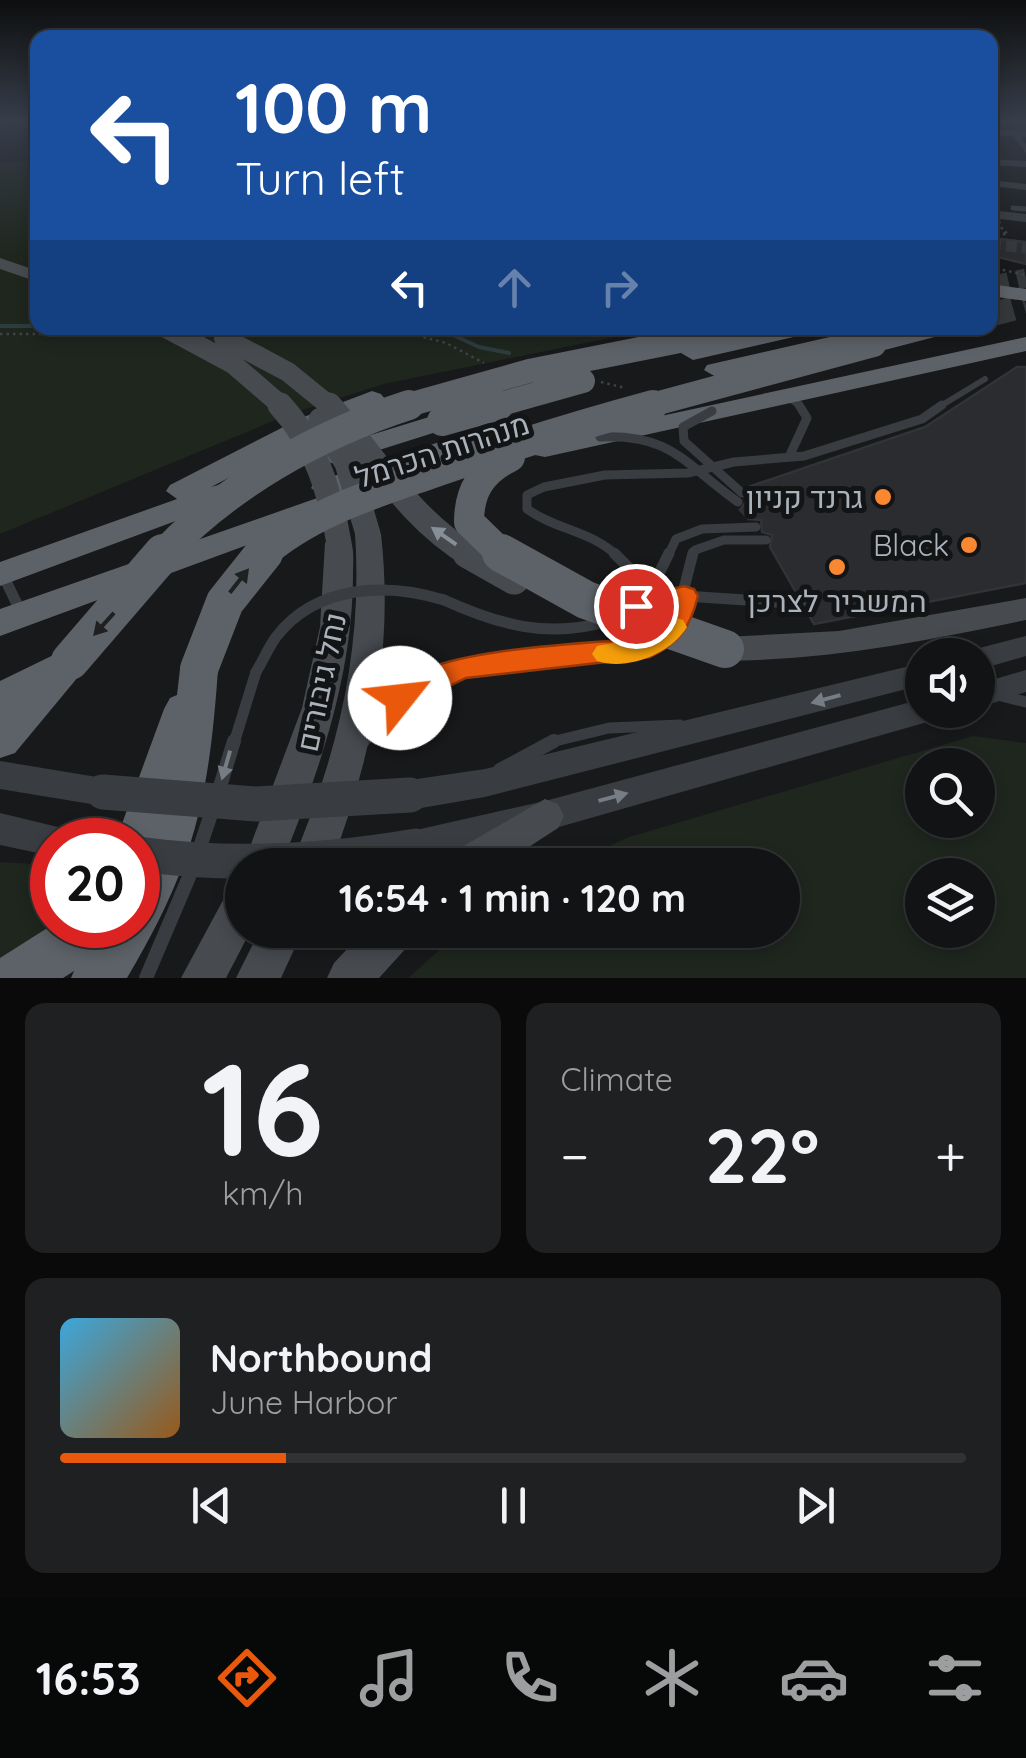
<!DOCTYPE html>
<meta charset="utf-8">
<style>
body{margin:0;font-family:Quicksand,Heebo,sans-serif;background:#1f2022;color:#f1f3f6;height:100vh;display:flex;flex-direction:column;font-size:38px;white-space:nowrap}
*{box-sizing:border-box;margin:0}
p{font-size:32px;color:#9c9ea0}
.icon{flex:none;width:55px;height:55px;fill:none;stroke:currentColor;stroke-width:2;stroke-linecap:round;stroke-linejoin:round}
.map{position:relative;height:978px;overflow:hidden}
.side{display:flex;flex-direction:column;gap:25px;padding:25px;background:#0a0a0b;flex:1}
.side>*{flex:none}
.guide{position:absolute;left:30px;top:30px;width:968px;height:305px;border-radius:20px;box-shadow:0 5px 15px #0003,0 0 0 2px #313234;background:#1a4fa0;color:#fff;overflow:hidden}
.tools{position:absolute;left:905px;top:638px;display:grid;gap:20px}
.tools a{display:grid;place-items:center;width:90px;height:90px;border-radius:50%;background:#121314;box-shadow:0 5px 15px #0003,0 0 0 2px #313234;font-size:50px}
.speed{position:absolute;left:30px;top:818px;display:flex;gap:20px;font-size:50px;font-weight:700;text-align:center}
.speed>*{display:grid;place-content:center;width:130px;height:130px;border-radius:50%;background:#121314;box-shadow:0 5px 15px #0003,0 0 0 2px #313234;line-height:1}
.speed .limit{border:15px solid #d22;background:#fff;color:#111}
.pin{position:absolute;display:grid;place-items:center;width:85px;height:85px;color:#fff;margin:-42px;border:5px solid #fff;border-radius:50%;box-shadow:0 2px 10px #0007}
.me{position:absolute;width:110px;margin:-55px;rotate:61deg;stroke-linejoin:round;filter:drop-shadow(0 0 8px #0008)}
.turn{display:flex;align-items:center;gap:35px;height:210px;padding:0 40px;font-size:45px}
.turn .icon{width:130px;height:130px;stroke-width:2.5}
.turn b{display:block;font-size:70px;line-height:85px}
.lanes{display:flex;align-items:center;height:95px;padding:0 40px;background:#0003;justify-content:center;gap:50px;direction:ltr}
.lanes .off{opacity:.35}
.big{font-size:75px;font-weight:700;line-height:1.1}
.side .card{flex:1;display:flex;flex-direction:column;justify-content:center;gap:15px;min-width:0;padding:0 35px;border-radius:20px;background:#1f2022}
.side .dial{align-items:center;gap:0}
.dial b{font-size:130px;line-height:1}
.song{display:flex;align-items:center;gap:30px}
.cover{width:120px;height:120px;border-radius:15px;background:linear-gradient(135deg,hsl(200 70% 55%),hsl(30 70% 35%))}
.played{height:10px;border-radius:5px;background:linear-gradient(90deg,#ea580c 25%,#313234 25%)}
.keys{display:flex;justify-content:space-around;direction:ltr}
.heat{display:flex;justify-content:space-between;align-items:center;font-size:55px;direction:ltr}
.side .tiles{flex:1;display:grid;gap:25px;grid-template-columns:1fr 1fr}
.card:last-child{grid-column:span 2}
.trip{position:absolute;left:225px;top:848px;width:575px;height:100px;border-radius:50px;background:#121314;box-shadow:0 5px 15px #0003,0 0 0 2px #313234;font-weight:700;line-height:100px;text-align:center}
.menu{display:flex;height:160px;justify-content:space-around;align-items:center;background:#070808;color:#9c9ea0}
.menu .icon{width:70px;height:70px}
.menu .selected{color:#ea580c}
.menu b{font-size:45px;color:#f1f3f6}
.map>svg:first-child{display:block}
.green{fill:#1e261e;fill-rule:evenodd}
.lines{fill:none;stroke-linecap:round;stroke-linejoin:round}
.stream{stroke:#2d3c3f;stroke-width:4}
.building{fill:#2b2c2f;stroke:#323337;stroke-width:2.5}
.minor-tunnel{stroke:#35383b;stroke-width:11;stroke-dasharray:11 5;stroke-linecap:butt}
.trunk-tunnel-far1{stroke:#35383b;stroke-width:19;stroke-dasharray:19 9;stroke-linecap:butt}
.trunk-tunnel{stroke:#35383b;stroke-width:24;stroke-dasharray:24 11;stroke-linecap:butt}
.path{stroke:#3f4347;stroke-width:2.5;stroke-dasharray:2.5 4;stroke-linecap:butt}
.service-far4{stroke:#393c40;stroke-width:5}
.service-far3{stroke:#393c40;stroke-width:6}
.service-far2{stroke:#393c40;stroke-width:9}
.service-far1{stroke:#393c40;stroke-width:11}
.service{stroke:#393c40;stroke-width:14}
.minor{fill:#393c40;fill-rule:evenodd}
.tertiary{fill:#393c40;fill-rule:evenodd}
.secondary{fill:#474b50;fill-rule:evenodd}
.trunk{fill:#5d6268;fill-rule:evenodd}
.path-bridge{stroke:#3f4347;stroke-width:2.5;stroke-dasharray:2.5 4;stroke-linecap:butt}
.service-bridge-far1{stroke:#393c40;stroke-width:9}
.service-bridge{stroke:#393c40;stroke-width:11}
.tertiary-bridge{stroke:#393c40;stroke-width:35}
.secondary-bridge-far2{stroke:#474b50;stroke-width:20}
.secondary-bridge-far1{stroke:#474b50;stroke-width:25}
.secondary-bridge{stroke:#474b50;stroke-width:31}
.trunk-bridge-far2{stroke:#5d6268;stroke-width:24}
.trunk-bridge-far1{stroke:#5d6268;stroke-width:30}
.trunk-bridge{stroke:#5d6268;stroke-width:38}
.oneway{fill:#878f96}
.oneway2{fill:#1e2022}
.oneway3{fill:#777d84}
.route{fill:#ea580c;stroke:#983908;stroke-width:2.5}
.slow{fill:#f59e0b}
.poi-dot{fill:#fa8831;stroke:#131416;stroke-width:4}
.labels{text-anchor:middle;dominant-baseline:central;stroke-width:10;stroke-linejoin:round;paint-order:stroke}
.street-label{font-size:30px;fill:#aab3bb;stroke:#131416}
.poi-label{font-size:30px;fill:#aab3bb;stroke:#131416;text-anchor:end}
</style>
<div class="map">
<svg width="1026" height="978" viewBox="0 0 1026 978">
<rect width="100%" height="100%" fill="#18191b"/>
<!-- green -->
<path class="green" d="M 37,160 L 38,328 L 659,328 L 384,384 L 293,413 L 0,534 L 0,163 Z
M 973,736 L 1026,743 L 1026,978 L 408,978 L 462,930 L 782,930 L 782,865 L 566,865 L 629,837 ZM 978,765 L 978,820 L 922,820 L 922,765 ZM 978,875 L 978,930 L 922,930 L 922,875 Z
M 0,862 L 52,865 L 52,925 L 0,976 Z"/>
<g class="lines">
<!-- stream -->
<path class="stream" d="M 0,326 L 38,326
M 438,328 L 479,347 L 509,353"/>
</g>
<!-- building -->
<path class="building" d="M 990,238 L 1026,242 L 1026,264 L 990,255 Z
M 1017,367 L 1026,367 L 1026,583 L 814,624 L 807,612 L 812,601 L 797,594 L 770,547 L 772,535 L 762,532 L 761,520 L 749,519 L 740,510 L 750,496 L 748,487 L 925,427 Z"/>
<g class="lines">
<!-- minor-tunnel -->
<path class="minor-tunnel" d="M 990,244 L 1026,248"/>
<!-- trunk-tunnel-far1 -->
<path class="trunk-tunnel-far1" d="M 990,286 L 1026,278"/>
<!-- trunk-tunnel -->
<path class="trunk-tunnel" d="M 990,315 L 1026,305"/>
<!-- path -->
<path class="path" d="M 990,232 L 1008,234 L 1003,230
M 990,267 L 1025,275
M 255,333 L 408,333 L 446,343 L 484,363
M 0,334 L 150,334
M 601,382 L 625,388"/>
<!-- service-far4 -->
<path class="service-far4" d="M 1013,208 L 1026,209"/>
<!-- service-far3 -->
<path class="service-far3" d="M 847,328 L 861,336
M 787,397 L 801,407
M 939,407 L 985,379"/>
<!-- service-far2 -->
<path class="service-far2" d="M 789,457 L 807,418 L 799,405
M 617,556 C 592,531 556,530 527,509 L 527,495 L 544,487 L 605,475 L 688,473 L 734,462 L 804,456 L 922,419 L 942,405
M 668,556 L 676,539 L 702,529 L 756,527
M 692,556 L 695,550 L 724,540 L 766,540"/>
<!-- service-far1 -->
<path class="service-far1" d="M 614,553 L 651,590
M 3,575 L 17,604
M 444,600 C 499,625 549,639 608,621
M 641,602 L 685,596 L 803,604
M 635,607 L 651,590 L 669,553
M 675,624 L 693,553
M 1001,696 L 1026,702
M 364,742 C 424,667 480,661 571,655 C 603,653 633,652 662,639
M 234,743 L 256,672
M 547,743 L 609,728 L 680,725"/>
<!-- service -->
<path class="service" d="M 500,770 L 554,741
M 218,793 L 234,741
M 199,850 L 213,808
M 146,978 L 192,870"/>
<!-- minor -->
<path class="minor" d="M 1010,131 L 1016,131 L 1026,144 L 1026,153 Z
M 990,159 L 1026,161 L 1026,167 L 990,165 Z
M 990,180 L 1026,184 L 1026,190 L 990,186 Z"/>
<!-- tertiary -->
<path class="tertiary" d="M 990,129 L 1026,131 L 1026,137 L 990,135 Z
M 990,210 L 1026,214 L 1026,222 L 990,218 Z
M 1026,636 L 1026,656 L 978,670 L 978,655 L 966,655 L 968,651 Z
M 922,663 L 922,685 L 485,797 L 410,810 L 398,805 L 393,795 L 398,785 L 410,780 L 485,769 Z
M 1026,670 L 1026,692 L 978,708 L 978,684 Z
M 922,699 L 922,710 L 942,710 L 938,719 L 545,831 L 416,862 L 404,857 L 399,846 L 404,835 L 416,830 L 545,801 Z
M 0,761 L 103,778 L 115,782 L 119,792 L 115,802 L 103,806 L 0,789 Z
M 0,813 L 66,829 L 71,840 L 52,840 L 52,856 L 0,845 Z"/>
<!-- secondary -->
<path class="secondary" d="M 0,258 L 38,271 L 38,282 L 0,269 Z
M 368,525 L 381,534 C 394,650 372,756 331,865 L 291,865 C 337,757 363,651 355,534 Z
M 339,534 L 349,537 C 355,548 353,562 353,574 C 353,675 319,773 281,865 L 242,868 L 302,708 L 320,627 L 325,543 L 329,537 Z
M 1026,598 L 1026,620 C 926,641 827,660 725,661 L 714,657 L 709,649 L 714,641 L 725,637 L 839,631 Z
M 545,799 L 558,804 L 564,816 L 558,828 L 501,865 L 447,865 L 453,852 Z
M 242,885 L 242,930 L 251,930 L 226,978 L 181,978 L 228,891 Z
M 260,930 L 303,930 L 281,978 L 236,978 Z
M 365,930 L 415,930 L 409,945 L 379,978 L 327,978 L 334,963 Z"/>
<!-- trunk -->
<path class="trunk" d="M 990,284 L 1026,289 L 1026,301 L 990,296 Z
M 775,328 L 814,328 L 811,333 L 693,360 L 681,353 L 685,348 Z
M 869,328 L 953,328 L 950,333 L 877,352 L 869,350 L 868,341 L 716,377 L 704,370 L 707,365 Z
M 1026,337 L 1026,351 L 545,457 L 535,455 L 531,449 L 535,443 L 545,441 Z
M 372,391 L 381,394 L 385,399 L 381,404 L 321,430 L 211,487 L 235,480 L 246,483 L 250,489 L 246,495 L 0,586 L 0,562 L 177,499 L 166,491 L 170,485 L 301,418 Z
M 442,413 L 452,415 L 455,421 L 452,427 L 335,464 L 325,461 L 321,455 L 325,449 Z
M 486,427 L 496,429 L 500,435 L 496,441 L 329,496 L 341,505 L 337,512 L 0,636 L 0,609 L 323,496 L 311,488 L 315,482 Z
M 70,647 L 83,651 L 89,661 L 83,671 L 15,753 L 0,758 L 0,681 Z
M 199,654 L 213,659 L 218,669 C 209,800 194,865 127,978 L 71,978 L 74,971 L 63,978 L 0,978 L 0,958 L 52,925 L 138,925 L 138,840 L 116,840 L 164,709 L 170,698 L 177,695 L 180,669 L 185,659 Z"/>
<!-- path-bridge -->
<path class="path-bridge" d="M 999,221 L 1006,239"/>
<!-- service-bridge-far1 -->
<path class="service-bridge-far1" d="M 712,411 L 683,427 L 684,441 L 742,493
M 600,437 C 673,434 684,464 738,502"/>
<!-- service-bridge -->
<path class="service-bridge" d="M 256,672 C 263,661 268,648 276,637 C 316,585 386,582 444,600"/>
<!-- tertiary-bridge -->
<path class="tertiary-bridge" d="M 103,792 L 256,804 L 410,795
M 138,854 C 232,867 323,862 416,846"/>
<!-- secondary-bridge-far2 -->
<path class="secondary-bridge-far2" d="M 166,328 L 233,364 L 283,407
M 224,338 L 288,372 L 331,407"/>
<!-- secondary-bridge-far1 -->
<path class="secondary-bridge-far1" d="M 280,405 C 316,444 330,492 339,543
M 329,405 C 377,459 408,518 472,556
M 321,420 L 347,463 L 368,534"/>
<!-- secondary-bridge -->
<path class="secondary-bridge" d="M 468,553 L 514,579"/>
<!-- trunk-bridge-far2 -->
<path class="trunk-bridge-far2" d="M 401,407 L 529,371 L 745,328
M 490,407 L 583,381
M 644,407 L 874,345"/>
<!-- trunk-bridge-far1 -->
<path class="trunk-bridge-far1" d="M 442,421 L 499,405
M 161,556 C 228,485 316,435 409,405
M 261,556 C 309,513 373,494 433,473 C 505,448 579,425 653,405
M 504,556 L 469,522 C 469,490 482,471 510,457"/>
<!-- trunk-bridge -->
<path class="trunk-bridge" d="M 501,553 L 586,600 L 725,649
M 70,661 L 163,553
M 199,669 L 225,602 L 264,553"/>
</g>
<!-- one-way arrows -->
<defs><path id="oneway-solid" d="M-6-.8H1V-3.2L6.5 0L1 3.2V.8H-6Z" transform="scale(2.5)"/></defs>
<use class="oneway" href="#oneway-solid" transform="translate(444 536) rotate(-145)"/>
<g class="oneway2">
<use href="#oneway-solid" transform="translate(239 581) rotate(-52)"/>
<use href="#oneway-solid" transform="translate(104 624) rotate(132)"/>
</g>
<g class="oneway3">
<use href="#oneway-solid" transform="translate(826 699) rotate(165)"/>
<use href="#oneway-solid" transform="translate(226 765) rotate(106)"/>
<use href="#oneway-solid" transform="translate(613 797) rotate(-15)"/>
</g>
<!-- sky -->
<linearGradient id="sky" x2="0" y2="1"><stop stop-color="#0d0e0f"/><stop offset="0.47" stop-color="#373e4a"/><stop offset="1" stop-color="#373e4a" stop-opacity="0"/></linearGradient>
<rect width="1026" height="257" fill="url(#sky)"/>
<!-- route -->
<path class="route" d="M 684,586 L 694,589 L 698,596 C 690,628 680,642 650,657 L 466,678 L 400,710 L 389,707 L 385,698 C 411,648 581,644 635,639 L 655,630 L 668,609 L 636,616 L 627,613 L 623,606 L 627,600 Z"/>
<!-- slow -->
<path class="slow" d="M 673,617 L 683,620 L 687,627 C 671,654 627,671 597,661 L 592,654 L 597,646 L 635,639 Z"/>
<!-- markers -->
<g class="poi-dot">
<circle cx="883" cy="497" r="10"/>
<circle cx="969" cy="545" r="10"/>
<circle cx="837" cy="567" r="10"/>
</g>
<g class="labels">
<!-- street labels -->
<g class="street-label">
<text transform="translate(442 450) rotate(-18)">מנהרות הכרמל</text>
<text transform="translate(321 682) rotate(-78)">נחל גיבורים</text>
</g>
<!-- poi labels -->
<g class="poi-label">
<text x="863" y="497">גרנד קניון</text>
<text x="949" y="545">Black</text>
<text x="837" y="601" text-anchor="middle">המשביר לצרכן</text>
</g>
</g>
</svg>
<div class="tools">
<a><svg class="icon" aria-label="sound" viewBox="0 0 24 24"><path d="M4 9h4l5-4v14l-5-4H4zM17 9q2 3 0 6"/></svg></a>
<a><svg class="icon" aria-label="search" viewBox="0 0 24 24"><circle cx="10" cy="10" r="6"/><path d="M15 15l6 6"/></svg></a>
<a><svg class="icon" aria-label="layers" viewBox="0 0 24 24"><path d="M12 4l9 5-9 5-9-5zM3 14l9 5 9-5"/></svg></a>
</div>
<div class="speed"><div class="limit">20</div></div>
<div class="pin" style="left:636px;top:606px;background:#d93025"><svg class="icon" aria-label="arrive" viewBox="0 0 24 24"><path d="M6 21V4h12l-3 4 3 4H6"/></svg></div>
<svg class="me" style="left:400px;top:698px" viewBox="-20 -20 40 40"><circle r="19" fill="#fff"/><path d="M0-13L10 11 0 6-10 11z" fill="#ea580c"/></svg>
<div class="trip">16:54 · 1 min · 120 m</div>
<div class="guide">
<div class="turn"><svg class="icon" aria-label="left" viewBox="0 0 24 24"><path d="M17 20v-9H6M10 6l-5 5 5 5"/></svg><div><b>100 m</b>Turn left</div></div>
<div class="lanes"><svg class="icon" aria-label="left" viewBox="0 0 24 24"><path d="M17 20v-9H6M10 6l-5 5 5 5"/></svg><svg class="icon off" aria-label="ahead" viewBox="0 0 24 24"><path d="M12 20V5M6 11l6-6 6 6"/></svg><svg class="icon off" aria-label="right" viewBox="0 0 24 24"><path d="M7 20v-9h11M14 6l5 5-5 5"/></svg></div>
</div>
</div>
<section class="side">
<div class="tiles">
<div class="card dial"><b>16</b><p>km/h</p></div>
<div class="card"><p>Climate</p>
<div class="heat"><a>−</a><b class="big">22°</b><a>+</a></div>
</div>
<div class="card">
<div class="song"><i class="cover"></i><div><b>Northbound</b><p>June Harbor</p></div></div>
<div class="played"></div>
<div class="keys"><svg class="icon" aria-label="previous" viewBox="0 0 24 24"><path d="M18 5L8 12l10 7zM5 5v14"/></svg><svg class="icon" aria-label="pause" viewBox="0 0 24 24"><path d="M8 5v14M16 5v14"/></svg><svg class="icon" aria-label="next" viewBox="0 0 24 24"><path d="M6 5l10 7-10 7zM19 5v14"/></svg></div>
</div>
</div>
</section>
<nav class="menu">
<b>16:53</b>
<svg class="icon selected" aria-label="directions" viewBox="0 0 24 24"><path d="M12 3l9 9-9 9-9-9zM9 14v-3h6M13 9l2 2-2 2"/></svg>
<svg class="icon" aria-label="music" viewBox="0 0 24 24"><path d="M9 18V5l10-2v13"/><circle cx="6" cy="18" r="3"/><circle cx="16" cy="16" r="3"/></svg>
<svg class="icon" aria-label="phone" viewBox="0 0 24 24"><path d="M5 4h4l2 5-3 2q2 4 5 5l2-3 5 2v4C11 20 4 13 5 4z"/></svg>
<svg class="icon" aria-label="climate" viewBox="0 0 24 24"><path d="M12 3v18M4 7l16 10M4 17L20 7"/></svg>
<svg class="icon" aria-label="car" viewBox="0 0 24 24"><path d="M5 17H2v-5l4-1 3-4h7l3 4 3 1v5h-3M9 17h6M6 11h13"/><circle cx="7" cy="17" r="2"/><circle cx="17" cy="17" r="2"/></svg>
<svg class="icon" aria-label="filters" viewBox="0 0 24 24"><path d="M4 7h16M4 17h16"/><circle cx="9" cy="7" r="2"/><circle cx="15" cy="17" r="2"/></svg>
</nav>
